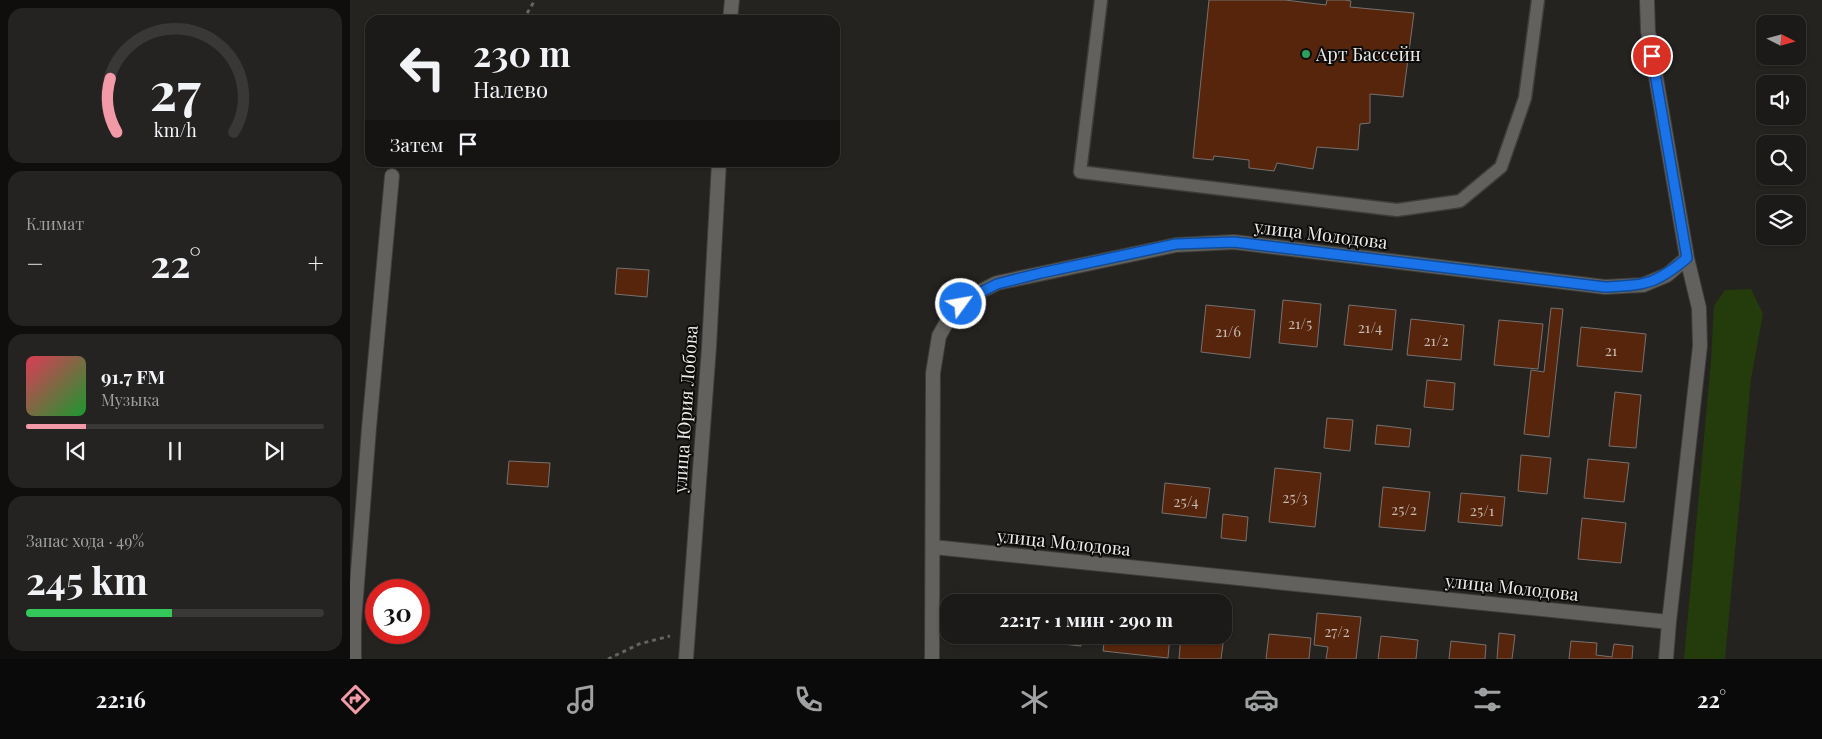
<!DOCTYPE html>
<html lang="ru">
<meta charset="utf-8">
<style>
body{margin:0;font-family:"Playfair Display",serif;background:#242321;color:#f1f3f6;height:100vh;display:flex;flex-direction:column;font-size:19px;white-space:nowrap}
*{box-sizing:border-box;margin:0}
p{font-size:16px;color:#a0a1a2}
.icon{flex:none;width:28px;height:28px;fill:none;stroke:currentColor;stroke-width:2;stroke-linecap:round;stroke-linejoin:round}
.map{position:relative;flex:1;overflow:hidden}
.drawer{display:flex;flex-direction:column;gap:8px;padding:8px;background:#0f0e0d;width:350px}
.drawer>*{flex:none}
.banner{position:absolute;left:15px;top:15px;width:475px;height:152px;border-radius:15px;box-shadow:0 1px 4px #0004,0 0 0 1px #393837;background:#1b1a18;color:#f1f3f6;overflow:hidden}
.needle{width:32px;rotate:96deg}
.controls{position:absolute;left:1406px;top:15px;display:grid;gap:10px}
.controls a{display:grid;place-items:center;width:50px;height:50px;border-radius:10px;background:#1b1a18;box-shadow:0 1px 4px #0004,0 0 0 1px #393837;font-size:25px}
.speed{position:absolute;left:15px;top:579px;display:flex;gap:10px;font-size:25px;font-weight:700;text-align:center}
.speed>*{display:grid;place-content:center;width:65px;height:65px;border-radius:50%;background:#1b1a18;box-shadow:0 1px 4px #0004,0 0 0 1px #393837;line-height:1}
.speed .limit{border:8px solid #d22;background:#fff;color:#111}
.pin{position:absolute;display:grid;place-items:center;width:42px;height:42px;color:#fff;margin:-21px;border:2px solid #fff;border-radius:50%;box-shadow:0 1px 5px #0007}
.me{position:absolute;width:55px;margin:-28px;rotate:58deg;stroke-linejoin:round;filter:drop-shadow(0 0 4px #0008)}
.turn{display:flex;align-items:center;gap:18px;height:105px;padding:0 25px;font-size:22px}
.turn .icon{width:65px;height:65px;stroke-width:2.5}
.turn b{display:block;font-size:35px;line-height:42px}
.then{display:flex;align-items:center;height:48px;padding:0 25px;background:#0003;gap:10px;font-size:19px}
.big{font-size:38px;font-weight:700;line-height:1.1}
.drawer .tile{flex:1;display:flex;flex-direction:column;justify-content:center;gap:8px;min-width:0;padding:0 18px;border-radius:15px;background:#242321}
.drawer .dial{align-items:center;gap:0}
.dial svg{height:130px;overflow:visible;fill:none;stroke:#393837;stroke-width:7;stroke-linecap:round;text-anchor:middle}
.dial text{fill:#f1f3f6;stroke:none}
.song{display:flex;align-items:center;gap:15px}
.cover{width:60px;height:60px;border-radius:8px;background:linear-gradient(135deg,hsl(350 70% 55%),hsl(130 70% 35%))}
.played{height:5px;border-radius:2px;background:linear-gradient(90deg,#f39aa9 20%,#393837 20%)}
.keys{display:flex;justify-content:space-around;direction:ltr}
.heat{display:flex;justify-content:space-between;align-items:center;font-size:28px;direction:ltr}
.charge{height:8px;border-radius:4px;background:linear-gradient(90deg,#34c759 49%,#393837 0)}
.trip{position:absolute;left:590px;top:594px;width:292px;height:50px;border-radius:15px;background:#1b1a18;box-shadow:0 1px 4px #0004,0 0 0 1px #393837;font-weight:700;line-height:50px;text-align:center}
.dock{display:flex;height:80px;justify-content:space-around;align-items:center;background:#0b0a0a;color:#a0a1a2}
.dock .icon{width:35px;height:35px}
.dock .current{color:#f39aa9}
.dock b{font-size:22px;color:#f1f3f6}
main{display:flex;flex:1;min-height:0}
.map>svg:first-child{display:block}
.green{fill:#243b0b}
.building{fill:#57250c;stroke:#76716f}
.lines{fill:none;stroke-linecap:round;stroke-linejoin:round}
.service-casing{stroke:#3e3d3a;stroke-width:15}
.minor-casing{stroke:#3e3d3a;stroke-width:16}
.path{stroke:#656462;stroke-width:3;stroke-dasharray:4 4;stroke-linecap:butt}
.service{stroke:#62615e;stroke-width:12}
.minor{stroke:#62615e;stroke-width:14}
.route-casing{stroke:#114b97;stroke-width:12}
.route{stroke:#1a73e8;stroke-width:9}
.leisure-dot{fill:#2e9e5b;stroke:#0d0c0b;stroke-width:2}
.labels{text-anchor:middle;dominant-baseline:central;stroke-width:4;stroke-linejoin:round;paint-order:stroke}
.number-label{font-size:15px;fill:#c6bab2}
.poi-label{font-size:18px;fill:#ebebe9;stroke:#0d0c0b;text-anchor:start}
.street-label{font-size:18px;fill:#ebebe9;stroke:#0d0c0b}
</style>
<main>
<section class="drawer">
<div class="tile dial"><svg viewBox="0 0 100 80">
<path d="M14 69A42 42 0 1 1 86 69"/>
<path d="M14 69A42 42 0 0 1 10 36" stroke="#f39aa9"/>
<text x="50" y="56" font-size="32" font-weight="700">27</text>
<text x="50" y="72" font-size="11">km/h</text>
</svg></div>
<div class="tile"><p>Климат</p>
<div class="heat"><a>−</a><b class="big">22°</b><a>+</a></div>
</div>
<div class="tile">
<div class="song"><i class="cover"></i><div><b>91.7 FM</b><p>Музыка</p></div></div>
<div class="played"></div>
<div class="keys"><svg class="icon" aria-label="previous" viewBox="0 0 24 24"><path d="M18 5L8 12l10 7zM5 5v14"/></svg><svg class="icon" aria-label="pause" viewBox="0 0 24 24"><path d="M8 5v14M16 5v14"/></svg><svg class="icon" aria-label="next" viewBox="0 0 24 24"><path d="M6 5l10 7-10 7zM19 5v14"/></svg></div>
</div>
<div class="tile"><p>Запас хода · 49%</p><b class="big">245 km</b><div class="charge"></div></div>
</section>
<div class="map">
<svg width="1472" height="659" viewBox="0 0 1472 659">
<rect width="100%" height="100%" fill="#242320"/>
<!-- green -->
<path class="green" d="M 1401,289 L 1413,314 L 1401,379 L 1375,659 L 1334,659 L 1361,360 L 1364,306 L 1375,290 Z"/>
<!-- building -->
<path class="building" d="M 859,0 L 935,0 L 976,5 L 977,0 L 995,0 L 1001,1 L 1000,7 L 1064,13 L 1053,97 L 1020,94 L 1020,123 L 1010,124 L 1008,150 L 967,147 L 963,169 L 927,163 L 924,171 L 899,168 L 899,160 L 864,156 L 863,160 L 843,158 Z
M 267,268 L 299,270 L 297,297 L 265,294 Z
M 933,300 L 971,304 L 967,347 L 929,343 Z
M 856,305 L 905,310 L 900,358 L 851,352 Z
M 999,305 L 1046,310 L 1042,350 L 994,345 Z
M 1201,308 L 1213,309 L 1199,437 L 1174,434 L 1181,370 L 1194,372 Z
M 1061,319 L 1114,325 L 1111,360 L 1057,355 Z
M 1149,320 L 1193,324 L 1188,369 L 1144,365 Z
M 1231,327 L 1296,334 L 1292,372 L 1227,366 Z
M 1077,380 L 1105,383 L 1103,410 L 1074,407 Z
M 1265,392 L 1291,395 L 1286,448 L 1259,446 Z
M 977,418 L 1003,420 L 1000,451 L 974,448 Z
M 1027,425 L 1061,429 L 1059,447 L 1025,444 Z
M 1171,455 L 1201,458 L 1197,494 L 1168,491 Z
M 1238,459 L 1279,463 L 1274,502 L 1234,498 Z
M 159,461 L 200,463 L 198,487 L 157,484 Z
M 925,468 L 971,473 L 965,527 L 919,522 Z
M 815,483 L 860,488 L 856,518 L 812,513 Z
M 1033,487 L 1080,492 L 1075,531 L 1029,527 Z
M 1111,493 L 1155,497 L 1152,526 L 1108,522 Z
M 873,514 L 898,517 L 896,541 L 871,538 Z
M 1232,518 L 1276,523 L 1271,563 L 1228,559 Z
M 777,595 L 824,600 L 824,602 L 776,602 Z
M 679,598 L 719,602 L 678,602 Z
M 967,613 L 1011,617 L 1006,659 L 976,659 L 978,647 L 964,645 Z
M 874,629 L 875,629 L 871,659 L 829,659 L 831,635 L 874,635 Z
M 1149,633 L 1165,635 L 1162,659 L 1147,659 Z
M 919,634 L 961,638 L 959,659 L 916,659 Z
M 675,635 L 732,635 L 731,646 L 674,640 Z
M 755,635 L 820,635 L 818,658 L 753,651 Z
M 1031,636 L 1068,640 L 1066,659 L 1028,659 Z
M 1101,641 L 1136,645 L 1135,659 L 1099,659 Z
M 1221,641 L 1247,643 L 1246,655 L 1262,657 L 1264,644 L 1283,646 L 1282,659 L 1219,659 Z"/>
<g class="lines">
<defs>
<path id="service" d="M 751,0 L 730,172 L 1047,210 L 1110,201 L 1151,167 L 1175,98 L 1188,0"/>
<path id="minor" d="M 1297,0 L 1298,31 L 1337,258 L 1349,308 L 1350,346 L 1319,622 L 1316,659
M 380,20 L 382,0
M 583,547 L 1319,622
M 4,659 L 4,623 L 19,428 L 42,176
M 336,659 L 359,347 L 369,162
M 582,659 L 583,373 L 589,336 L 603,311 L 619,297 L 647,283 L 826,245 L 884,242 L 1255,287 L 1293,285 L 1317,275 L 1337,258"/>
</defs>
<!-- service casing -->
<use href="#service" class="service-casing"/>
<!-- minor casing -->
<use href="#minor" class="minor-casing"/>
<!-- path -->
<path class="path" d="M 173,20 L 185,0
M 258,659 L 289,644 L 320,636"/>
<!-- service -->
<use href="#service" class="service"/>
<!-- minor -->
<use href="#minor" class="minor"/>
</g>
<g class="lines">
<defs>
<path id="route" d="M 611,304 L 619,298 L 647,284 L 691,273 L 826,244 L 884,242 L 1255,287 C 1295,285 1305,285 1337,258 L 1302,56"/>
</defs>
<!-- route casing -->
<use href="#route" class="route-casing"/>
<!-- route -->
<use href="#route" class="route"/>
</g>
<!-- markers -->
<circle class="leisure-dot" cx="956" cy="54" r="5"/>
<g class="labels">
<!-- number labels -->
<g class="number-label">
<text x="950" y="323">21/5</text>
<text x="1020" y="327">21/4</text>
<text x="878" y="331">21/6</text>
<text x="1086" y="340">21/2</text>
<text x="1261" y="350">21</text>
<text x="945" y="497">25/3</text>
<text x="836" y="501">25/4</text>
<text x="1054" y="509">25/2</text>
<text x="1132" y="510">25/1</text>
<text x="987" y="631">27/2</text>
</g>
<!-- poi labels -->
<g class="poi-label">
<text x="966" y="54">Арт Бассейн</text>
</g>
<!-- street labels -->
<g class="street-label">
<text transform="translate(971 234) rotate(7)">улица Молодова</text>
<text transform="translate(335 409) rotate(-86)">улица Юрия Лобова</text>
<text transform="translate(714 542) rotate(6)">улица Молодова</text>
<text transform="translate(1162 587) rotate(6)">улица Молодова</text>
</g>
</g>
</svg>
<div class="controls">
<a><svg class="needle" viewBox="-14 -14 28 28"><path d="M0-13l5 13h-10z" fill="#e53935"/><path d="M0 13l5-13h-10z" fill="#a0a1a2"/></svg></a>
<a><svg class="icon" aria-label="sound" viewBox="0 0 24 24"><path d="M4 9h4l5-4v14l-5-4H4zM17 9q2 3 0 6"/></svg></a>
<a><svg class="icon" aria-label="search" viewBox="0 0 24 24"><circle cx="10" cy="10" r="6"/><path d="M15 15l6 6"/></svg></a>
<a><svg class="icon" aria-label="layers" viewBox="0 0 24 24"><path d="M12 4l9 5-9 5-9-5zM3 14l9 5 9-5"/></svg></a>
</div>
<div class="speed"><div class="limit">30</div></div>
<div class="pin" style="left:1302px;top:56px;background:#d93025"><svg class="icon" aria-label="arrive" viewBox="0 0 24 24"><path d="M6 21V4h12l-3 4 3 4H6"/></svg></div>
<svg class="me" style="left:611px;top:304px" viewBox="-20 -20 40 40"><circle r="17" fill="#1a73e8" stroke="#fff" stroke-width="3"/><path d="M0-11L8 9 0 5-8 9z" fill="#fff"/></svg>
<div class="trip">22:17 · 1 мин · 290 m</div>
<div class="banner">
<div class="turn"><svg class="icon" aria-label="left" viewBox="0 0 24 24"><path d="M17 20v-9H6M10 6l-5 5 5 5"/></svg><div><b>230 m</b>Налево</div></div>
<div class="then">Затем<svg class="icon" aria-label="arrive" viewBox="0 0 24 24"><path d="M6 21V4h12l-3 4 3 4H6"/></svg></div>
</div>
</div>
</main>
<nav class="dock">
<b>22:16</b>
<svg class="icon current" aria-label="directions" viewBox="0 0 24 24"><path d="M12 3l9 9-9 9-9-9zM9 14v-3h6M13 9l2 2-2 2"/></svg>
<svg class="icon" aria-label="music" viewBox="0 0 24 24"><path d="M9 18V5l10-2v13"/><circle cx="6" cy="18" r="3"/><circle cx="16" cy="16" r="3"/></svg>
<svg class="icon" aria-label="phone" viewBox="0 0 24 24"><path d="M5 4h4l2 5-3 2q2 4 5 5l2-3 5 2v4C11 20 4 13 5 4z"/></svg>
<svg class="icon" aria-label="climate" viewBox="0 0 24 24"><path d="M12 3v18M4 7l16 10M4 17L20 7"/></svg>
<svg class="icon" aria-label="car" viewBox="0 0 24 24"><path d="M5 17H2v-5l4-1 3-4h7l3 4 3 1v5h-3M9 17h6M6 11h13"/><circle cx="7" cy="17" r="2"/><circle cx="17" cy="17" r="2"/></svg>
<svg class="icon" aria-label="filters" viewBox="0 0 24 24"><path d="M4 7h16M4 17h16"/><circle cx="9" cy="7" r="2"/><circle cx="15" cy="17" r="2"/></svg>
<b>22°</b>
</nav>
